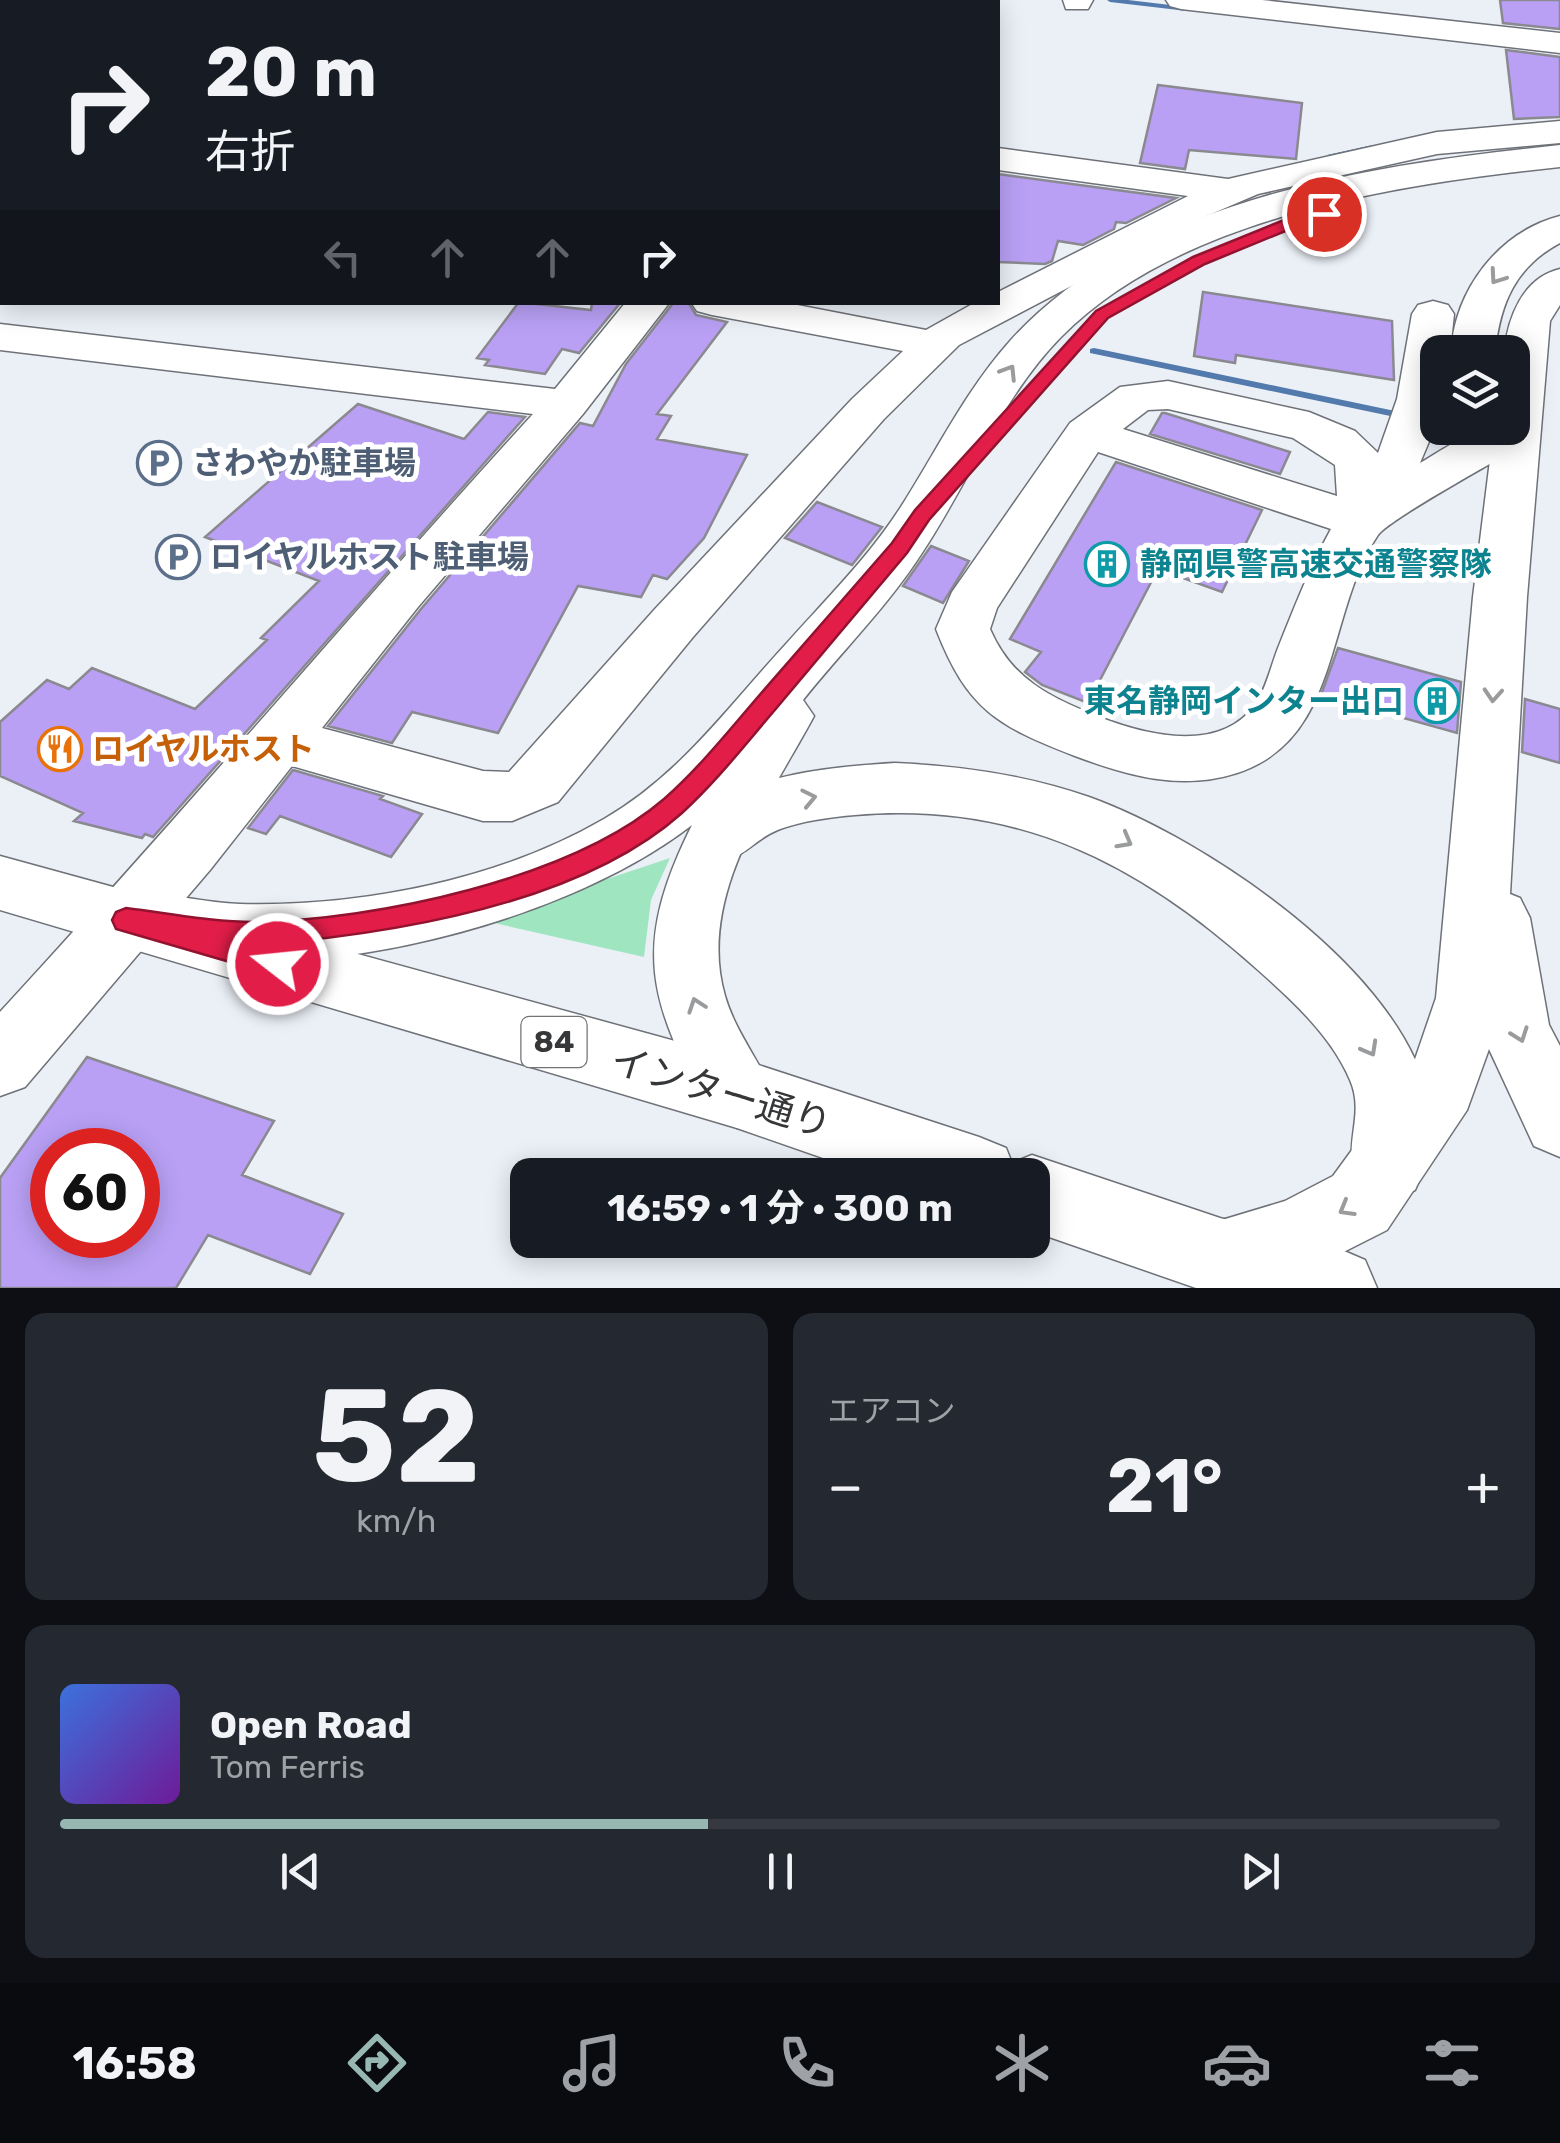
<!DOCTYPE html>
<html lang="ja">
<meta charset="utf-8">
<style>
body{margin:0;font-family:Rubik,"Noto Sans JP",sans-serif;background:#242831;color:#f1f3f6;height:100vh;display:flex;flex-direction:column;font-size:38px;white-space:nowrap}
*{box-sizing:border-box;margin:0}
p{font-size:32px;color:#9ea1a6}
.icon{flex:none;width:55px;height:55px;fill:none;stroke:currentColor;stroke-width:2;stroke-linecap:round;stroke-linejoin:round}
.map{position:relative;height:1288px;overflow:hidden}
.sheet{display:flex;flex-direction:column;gap:25px;padding:25px;background:#0d0f14;flex:1}
.sheet>*{flex:none}
.banner{position:absolute;left:0px;top:0px;width:1000px;height:305px;box-shadow:0 5px 25px #0003;background:#171b24;color:#f1f3f6;overflow:hidden}
.controls{position:absolute;left:1420px;top:335px;display:grid;gap:20px}
.controls a{display:grid;place-items:center;width:110px;height:110px;border-radius:20px;background:#171b24;box-shadow:0 5px 25px #0003;font-size:50px}
.speed{position:absolute;left:30px;top:1128px;display:flex;gap:20px;font-size:50px;font-weight:700;text-align:center}
.speed>*{display:grid;place-content:center;width:130px;height:130px;border-radius:50%;background:#171b24;box-shadow:0 5px 25px #0003;line-height:1}
.speed .limit{border:15px solid #d22;background:#fff;color:#111}
.pin{position:absolute;display:grid;place-items:center;width:85px;height:85px;color:#fff;margin:-42px;border:5px solid #fff;border-radius:50%;box-shadow:0 2px 10px #0007}
.me{position:absolute;width:110px;margin:-55px;rotate:286deg;stroke-linejoin:round;filter:drop-shadow(0 0 8px #0008)}
.turn{display:flex;align-items:center;gap:35px;height:210px;padding:0 40px;font-size:45px}
.turn .icon{width:130px;height:130px;stroke-width:2.5}
.turn b{display:block;font-size:70px;line-height:85px}
.lanes{display:flex;align-items:center;height:95px;padding:0 40px;background:#0003;justify-content:center;gap:50px;direction:ltr}
.lanes .off{opacity:.35}
.big{font-size:75px;font-weight:700;line-height:1.1}
.sheet .widget{flex:1;display:flex;flex-direction:column;justify-content:center;gap:15px;min-width:0;padding:0 35px;border-radius:20px;background:#242831}
.sheet .dial{align-items:center;gap:0}
.dial b{font-size:130px;line-height:1}
.song{display:flex;align-items:center;gap:30px}
.cover{width:120px;height:120px;border-radius:15px;background:linear-gradient(135deg,hsl(220 70% 55%),hsl(280 70% 35%))}
.played{height:10px;border-radius:5px;background:linear-gradient(90deg,#97b7b2 45%,#363941 45%)}
.keys{display:flex;justify-content:space-around;direction:ltr}
.heat{display:flex;justify-content:space-between;align-items:center;font-size:55px;direction:ltr}
.sheet .tiles{flex:1;display:grid;gap:25px;grid-template-columns:1fr 1fr}
.widget:last-child{grid-column:span 2}
.trip{position:absolute;left:510px;top:1158px;width:540px;height:100px;border-radius:20px;background:#171b24;box-shadow:0 5px 25px #0003;font-weight:700;line-height:100px;text-align:center}
.dock{display:flex;height:160px;justify-content:space-around;align-items:center;background:#090b0e;color:#9ea1a6}
.dock .icon{width:70px;height:70px}
.dock .active{color:#97b7b2}
.dock b{font-size:45px;color:#f1f3f6}
.map>svg:first-child{display:block}
.green{fill:#9fe6c0}
.lines{fill:none;stroke-linecap:round;stroke-linejoin:round}
.stream{fill:#537aac;fill-rule:evenodd}
.building{fill:#b9a0f5;stroke:#8b8990;stroke-width:2.5;fill-rule:evenodd}
.minor-casing{stroke:#6e7278;stroke-width:3}
.major-casing{stroke:#6e7278;stroke-width:3}
.highway-casing{stroke:#6e7278;stroke-width:3}
.minor{fill:#fff;fill-rule:evenodd}
.major{fill:#fff;fill-rule:evenodd}
.highway{fill:#fff;fill-rule:evenodd}
.oneway{stroke:#9a9b9c}
.route{fill:#e11d48;stroke:#92132f;stroke-width:2.5}
.labels{text-anchor:middle;dominant-baseline:central;stroke-width:10;stroke-linejoin:round;paint-order:stroke}
.shield{fill:#fff;stroke:#727374;stroke-width:2.5}
.shield-label{font-size:30px;font-weight:bold;fill:#353739}
.service-label{font-size:32px;font-weight:bold;fill:#4e5e75;stroke:#fff;text-anchor:start}
.culture-label{font-size:32px;font-weight:bold;fill:#0d838f;stroke:#fff;text-anchor:start}
.food-label{font-size:32px;font-weight:bold;fill:#c56008;stroke:#fff;text-anchor:start}
.near-street-label{font-size:38px;fill:#353739;stroke:#fff}
</style>
<div class="map">
<svg width="1560" height="1288" viewBox="0 0 1560 1288">
<rect width="100%" height="100%" fill="#ebf0f7"/>
<!-- green -->
<path class="green" d="M 670,858 L 651,900 L 644,957 L 472,918 L 586,886 Z"/>
<g class="lines">
<!-- stream -->
<path class="stream" d="M 1107,0 L 1128,0 L 1187,7 L 1190,9 L 1187,11 L 1110,2 Z
M 1373,145 L 1377,147 L 1376,149 L 1331,157 L 1327,155 Z
M 1094,348 L 1395,411 L 1400,414 L 1395,417 L 1090,353 L 1090,349 Z"/>
</g>
<!-- building -->
<path class="building" d="M 1500,0 L 1560,0 L 1560,29 L 1503,23 Z
M 1506,50 L 1560,57 L 1560,117 L 1514,119 Z
M 1158,85 L 1302,103 L 1296,159 L 1189,150 L 1185,169 L 1140,163 Z
M 998,174 L 1176,198 L 1126,223 L 1116,222 L 1114,229 L 1083,245 L 1058,241 L 1052,261 L 1045,264 L 998,262 Z
M 1203,292 L 1392,321 L 1394,380 L 1236,355 L 1235,363 L 1194,356 Z
M 519,302 L 591,310 L 592,302 L 621,302 L 579,353 L 562,349 L 545,374 L 485,365 L 489,360 L 477,358 Z
M 674,302 L 688,302 L 696,315 L 727,322 L 657,414 L 671,416 L 657,439 L 747,455 L 704,538 L 667,579 L 653,575 L 641,597 L 578,586 L 498,733 L 412,712 L 392,743 L 328,726 L 421,609 L 580,423 L 593,426 L 626,364 Z
M 358,404 L 464,439 L 488,412 L 525,417 L 153,837 L 145,834 L 142,838 L 74,821 L 83,813 L 0,776 L 0,722 L 47,680 L 69,689 L 92,668 L 195,709 L 267,640 L 261,638 L 319,581 L 205,537 Z
M 1162,413 L 1165,413 L 1290,452 L 1280,474 L 1150,434 Z
M 1116,462 L 1262,510 L 1222,592 L 1158,569 L 1088,703 L 1042,685 L 1025,672 L 1041,652 L 1010,639 Z
M 817,502 L 882,527 L 852,565 L 785,538 Z
M 931,546 L 969,561 L 943,603 L 903,586 Z
M 1338,648 L 1461,682 L 1457,733 L 1321,695 Z
M 1525,699 L 1560,709 L 1560,763 L 1522,752 Z
M 293,770 L 383,796 L 380,799 L 422,814 L 391,857 L 280,816 L 266,834 L 248,828 Z
M 87,1057 L 274,1121 L 242,1175 L 343,1214 L 310,1274 L 208,1235 L 176,1288 L 0,1288 L 0,1178 ZM 52,1150 L 138,1150 L 138,1235 L 52,1235 Z"/>
<g class="lines">
<defs>
<path id="minor" d="M 175,0 L 224,0 L 225,2 L 177,2 Z
M 1063,0 L 1093,0 L 1088,9 L 1066,9 Z
M 1166,0 L 1262,0 L 1560,33 L 1560,53 L 1181,9 L 1170,6 Z
M 1560,121 L 1560,143 L 1437,154 L 1258,194 L 1197,220 L 959,345 L 884,419 L 693,637 L 558,802 L 512,821 L 483,821 L 292,766 L 210,870 L 25,1087 L 0,1096 L 0,1012 C 181,816 353,611 533,414 L 0,350 L 0,324 L 555,389 L 626,302 L 670,302 L 583,414 L 418,607 L 322,728 L 483,771 L 509,772 L 655,609 L 852,399 L 903,351 L 712,315 L 697,311 L 691,302 L 782,302 L 926,330 L 976,302 L 998,302 L 998,292 L 1188,196 L 998,170 L 998,148 L 1228,179 L 1437,132 Z
M 1433,301 L 1448,305 L 1454,314 L 1450,352 L 1438,352 L 1438,420 L 1420,463 C 1446,448 1469,428 1500,436 L 1507,447 L 1500,458 C 1478,471 1389,520 1378,535 C 1325,613 1342,739 1237,773 C 1181,791 1128,776 1075,756 C 997,726 967,709 936,629 L 952,592 L 1070,423 L 1120,387 L 1168,381 L 1309,412 L 1355,431 L 1378,453 L 1397,399 L 1412,314 L 1418,305 ZM 1168,409 L 1293,438 L 1335,465 L 1337,496 L 1123,429 L 1148,410 ZM 1098,452 L 1331,529 C 1310,567 1294,608 1278,648 C 1271,666 1266,689 1255,705 C 1219,754 1146,735 1099,717 C 1050,697 1012,680 990,629 L 997,608 Z
M 895,763 C 962,766 1026,775 1089,797 C 1206,839 1404,972 1429,1102 C 1435,1131 1427,1164 1415,1190 L 1389,1201 L 1363,1190 C 1359,1182 1352,1171 1352,1162 C 1349,1133 1363,1110 1350,1080 C 1332,1037 1293,1001 1258,970 C 1139,863 1019,801 855,815 C 830,817 803,821 780,829 C 744,843 745,869 699,853 L 690,835 C 720,774 834,767 895,763 Z"/>
<path id="major" d="M 0,856 L 737,1058 L 979,1137 L 1006,1148 L 1012,1163 L 1032,1155 L 1220,1218 L 1337,1248 L 1365,1260 L 1377,1288 L 1196,1288 L 1032,1231 L 1032,1175 L 872,1175 L 737,1128 L 0,910 Z"/>
<path id="highway" d="M 1560,145 L 1560,167 C 1399,184 1180,216 1061,337 C 1001,398 969,482 922,553 C 888,606 842,651 803,700 L 814,716 C 770,798 696,897 725,996 C 735,1031 759,1060 773,1093 L 762,1117 L 737,1128 L 712,1117 C 648,1001 631,948 692,825 C 555,931 269,1000 102,940 L 92,920 L 102,900 C 145,884 194,903 240,904 C 361,907 499,880 604,819 C 680,775 728,707 786,644 C 827,598 871,555 904,502 C 938,448 967,389 1010,341 C 1139,197 1378,164 1560,145 Z
M 1560,216 L 1560,243 C 1515,267 1500,304 1495,352 L 1451,352 C 1455,290 1498,232 1560,216 Z
M 1560,269 L 1560,305 L 1550,321 L 1527,597 L 1510,894 L 1520,898 L 1530,918 L 1549,1025 L 1560,1046 L 1560,1157 L 1534,1146 L 1489,1049 L 1467,1110 L 1387,1230 L 1296,1276 L 1251,1288 L 1192,1285 L 1181,1257 L 1192,1229 L 1285,1201 L 1333,1176 L 1412,1068 L 1436,998 L 1473,597 L 1494,428 L 1512,428 L 1512,352 L 1504,352 C 1508,318 1522,278 1560,269 Z"/>
</defs>
<!-- minor casing -->
<use href="#minor" class="minor-casing"/>
<!-- major casing -->
<use href="#major" class="major-casing"/>
<!-- highway casing -->
<use href="#highway" class="highway-casing"/>
<!-- minor -->
<use href="#minor" class="minor"/>
<!-- major -->
<use href="#major" class="major"/>
<!-- highway -->
<use href="#highway" class="highway"/>
</g>
<!-- one-way arrows -->
<defs><path id="oneway-chevron" d="M-2-3.5L2.5 0L-2 3.5" fill="none" stroke-width="1.6" stroke-linecap="round" stroke-linejoin="round" transform="scale(2.5)"/></defs>
<g class="oneway">
<use href="#oneway-chevron" transform="translate(1497 277) rotate(125)"/>
<use href="#oneway-chevron" transform="translate(1009 372) rotate(-58)"/>
<use href="#oneway-chevron" transform="translate(1493 695) rotate(94)"/>
<use href="#oneway-chevron" transform="translate(809 798) rotate(-12)"/>
<use href="#oneway-chevron" transform="translate(1125 841) rotate(29)"/>
<use href="#oneway-chevron" transform="translate(696 1005) rotate(-109)"/>
<use href="#oneway-chevron" transform="translate(1520 1035) rotate(70)"/>
<use href="#oneway-chevron" transform="translate(1370 1049) rotate(61)"/>
<use href="#oneway-chevron" transform="translate(1346 1209) rotate(150)"/>
</g>
<!-- route -->
<path class="route" d="M 1324,209 L 1330,211 L 1330,217 L 1300,225 L 1205,264 L 1108,318 L 929,520 L 907,553 C 863,606 818,658 774,711 C 744,746 716,782 682,813 C 579,905 391,934 258,945 L 288,955 L 292,964 L 288,972 L 278,976 L 116,929 L 112,920 L 116,912 L 126,908 C 168,913 212,922 254,922 C 376,920 571,879 664,799 C 698,769 727,733 757,698 C 802,646 847,595 892,543 L 915,510 L 1096,311 L 1193,257 L 1289,218 Z"/>
<!-- icons -->
<defs>
<symbol id="parking-ring" viewBox="-11 -11 22 22"><circle r="9.5" fill="#fff" stroke="#5c6f8a" stroke-width="1.5"/><path d="M-3.5-5.5H1a3.5 3.5 0 0 1 0 7H-1V5.5H-3.5ZM-1-3.4V-.6H.8a1.4 1.4 0 0 0 0-2.8Z" fill="#5c6f8a"/></symbol>
<symbol id="building-ring" viewBox="-11 -11 22 22"><circle r="9.5" fill="#fff" stroke="#0f9aa8" stroke-width="1.5"/><path d="M-4-6H4V6H1V3H-1V6H-4ZM-2.5-4.3h1.7v1.8h-1.7ZM.8-4.3h1.7v1.8H.8ZM-2.5-1h1.7V.8h-1.7ZM.8-1h1.7V.8H.8Z" fill="#0f9aa8"/></symbol>
<symbol id="restaurant-ring" viewBox="-11 -11 22 22"><circle r="9.5" fill="#fff" stroke="#e8710a" stroke-width="1.5"/><path d="M-5-6h1v4h1v-4h1v4h1v-4h1v5L-1.5 .5V6h-2V.5L-5-1ZM5-6V6H3V1.5H1.5Q1.5-4 5-6Z" fill="#e8710a"/></symbol>
</defs>
<g fill-rule="evenodd">
<use href="#parking-ring" x="134" y="438" width="50" height="50"/>
<use href="#parking-ring" x="153" y="532" width="50" height="50"/>
<use href="#building-ring" x="1082" y="539" width="50" height="50"/>
<use href="#building-ring" x="1412" y="676" width="50" height="50"/>
<use href="#restaurant-ring" x="35" y="724" width="50" height="50"/>
</g>
<g class="labels">
<!-- shield labels -->
<rect class="shield" x="521.5" y="1017" width="65" height="50" rx="8"/>
<g class="shield-label">
<text x="554" y="1042">84</text>
</g>
<!-- service labels -->
<g class="service-label">
<text x="192" y="463">さわやか駐車場</text>
<text x="210" y="557">ロイヤルホスト駐車場</text>
</g>
<!-- culture labels -->
<g class="culture-label">
<text x="1140" y="564">静岡県警高速交通警察隊</text>
<text x="1404" y="701" text-anchor="end">東名静岡インター出口</text>
</g>
<!-- food labels -->
<g class="food-label">
<text x="92" y="749">ロイヤルホスト</text>
</g>
<!-- near-street labels -->
<g class="near-street-label">
<text transform="translate(721 1092) rotate(17)">インター通り</text>
</g>
</g>
</svg>
<div class="controls">
<a><svg class="icon" aria-label="layers" viewBox="0 0 24 24"><path d="M12 4l9 5-9 5-9-5zM3 14l9 5 9-5"/></svg></a>
</div>
<div class="speed"><div class="limit">60</div></div>
<div class="pin" style="left:1324px;top:214px;background:#d93025"><svg class="icon" aria-label="arrive" viewBox="0 0 24 24"><path d="M6 21V4h12l-3 4 3 4H6"/></svg></div>
<svg class="me" style="left:278px;top:964px" viewBox="-20 -20 40 40"><circle r="17" fill="#e11d48" stroke="#fff" stroke-width="3"/><path d="M0-11L8 9 0 5-8 9z" fill="#fff"/></svg>
<div class="trip">16:59 · 1 分 · 300 m</div>
<div class="banner">
<div class="turn"><svg class="icon" aria-label="right" viewBox="0 0 24 24"><path d="M7 20v-9h11M14 6l5 5-5 5"/></svg><div><b>20 m</b>右折</div></div>
<div class="lanes"><svg class="icon off" aria-label="left" viewBox="0 0 24 24"><path d="M17 20v-9H6M10 6l-5 5 5 5"/></svg><svg class="icon off" aria-label="ahead" viewBox="0 0 24 24"><path d="M12 20V5M6 11l6-6 6 6"/></svg><svg class="icon off" aria-label="ahead" viewBox="0 0 24 24"><path d="M12 20V5M6 11l6-6 6 6"/></svg><svg class="icon" aria-label="right" viewBox="0 0 24 24"><path d="M7 20v-9h11M14 6l5 5-5 5"/></svg></div>
</div>
</div>
<section class="sheet">
<div class="tiles">
<div class="widget dial"><b>52</b><p>km/h</p></div>
<div class="widget"><p>エアコン</p>
<div class="heat"><a>−</a><b class="big">21°</b><a>+</a></div>
</div>
<div class="widget">
<div class="song"><i class="cover"></i><div><b>Open Road</b><p>Tom Ferris</p></div></div>
<div class="played"></div>
<div class="keys"><svg class="icon" aria-label="previous" viewBox="0 0 24 24"><path d="M18 5L8 12l10 7zM5 5v14"/></svg><svg class="icon" aria-label="pause" viewBox="0 0 24 24"><path d="M8 5v14M16 5v14"/></svg><svg class="icon" aria-label="next" viewBox="0 0 24 24"><path d="M6 5l10 7-10 7zM19 5v14"/></svg></div>
</div>
</div>
</section>
<nav class="dock">
<b>16:58</b>
<svg class="icon active" aria-label="directions" viewBox="0 0 24 24"><path d="M12 3l9 9-9 9-9-9zM9 14v-3h6M13 9l2 2-2 2"/></svg>
<svg class="icon" aria-label="music" viewBox="0 0 24 24"><path d="M9 18V5l10-2v13"/><circle cx="6" cy="18" r="3"/><circle cx="16" cy="16" r="3"/></svg>
<svg class="icon" aria-label="phone" viewBox="0 0 24 24"><path d="M5 4h4l2 5-3 2q2 4 5 5l2-3 5 2v4C11 20 4 13 5 4z"/></svg>
<svg class="icon" aria-label="climate" viewBox="0 0 24 24"><path d="M12 3v18M4 7l16 10M4 17L20 7"/></svg>
<svg class="icon" aria-label="car" viewBox="0 0 24 24"><path d="M5 17H2v-5l4-1 3-4h7l3 4 3 1v5h-3M9 17h6M6 11h13"/><circle cx="7" cy="17" r="2"/><circle cx="17" cy="17" r="2"/></svg>
<svg class="icon" aria-label="filters" viewBox="0 0 24 24"><path d="M4 7h16M4 17h16"/><circle cx="9" cy="7" r="2"/><circle cx="15" cy="17" r="2"/></svg>
</nav>
